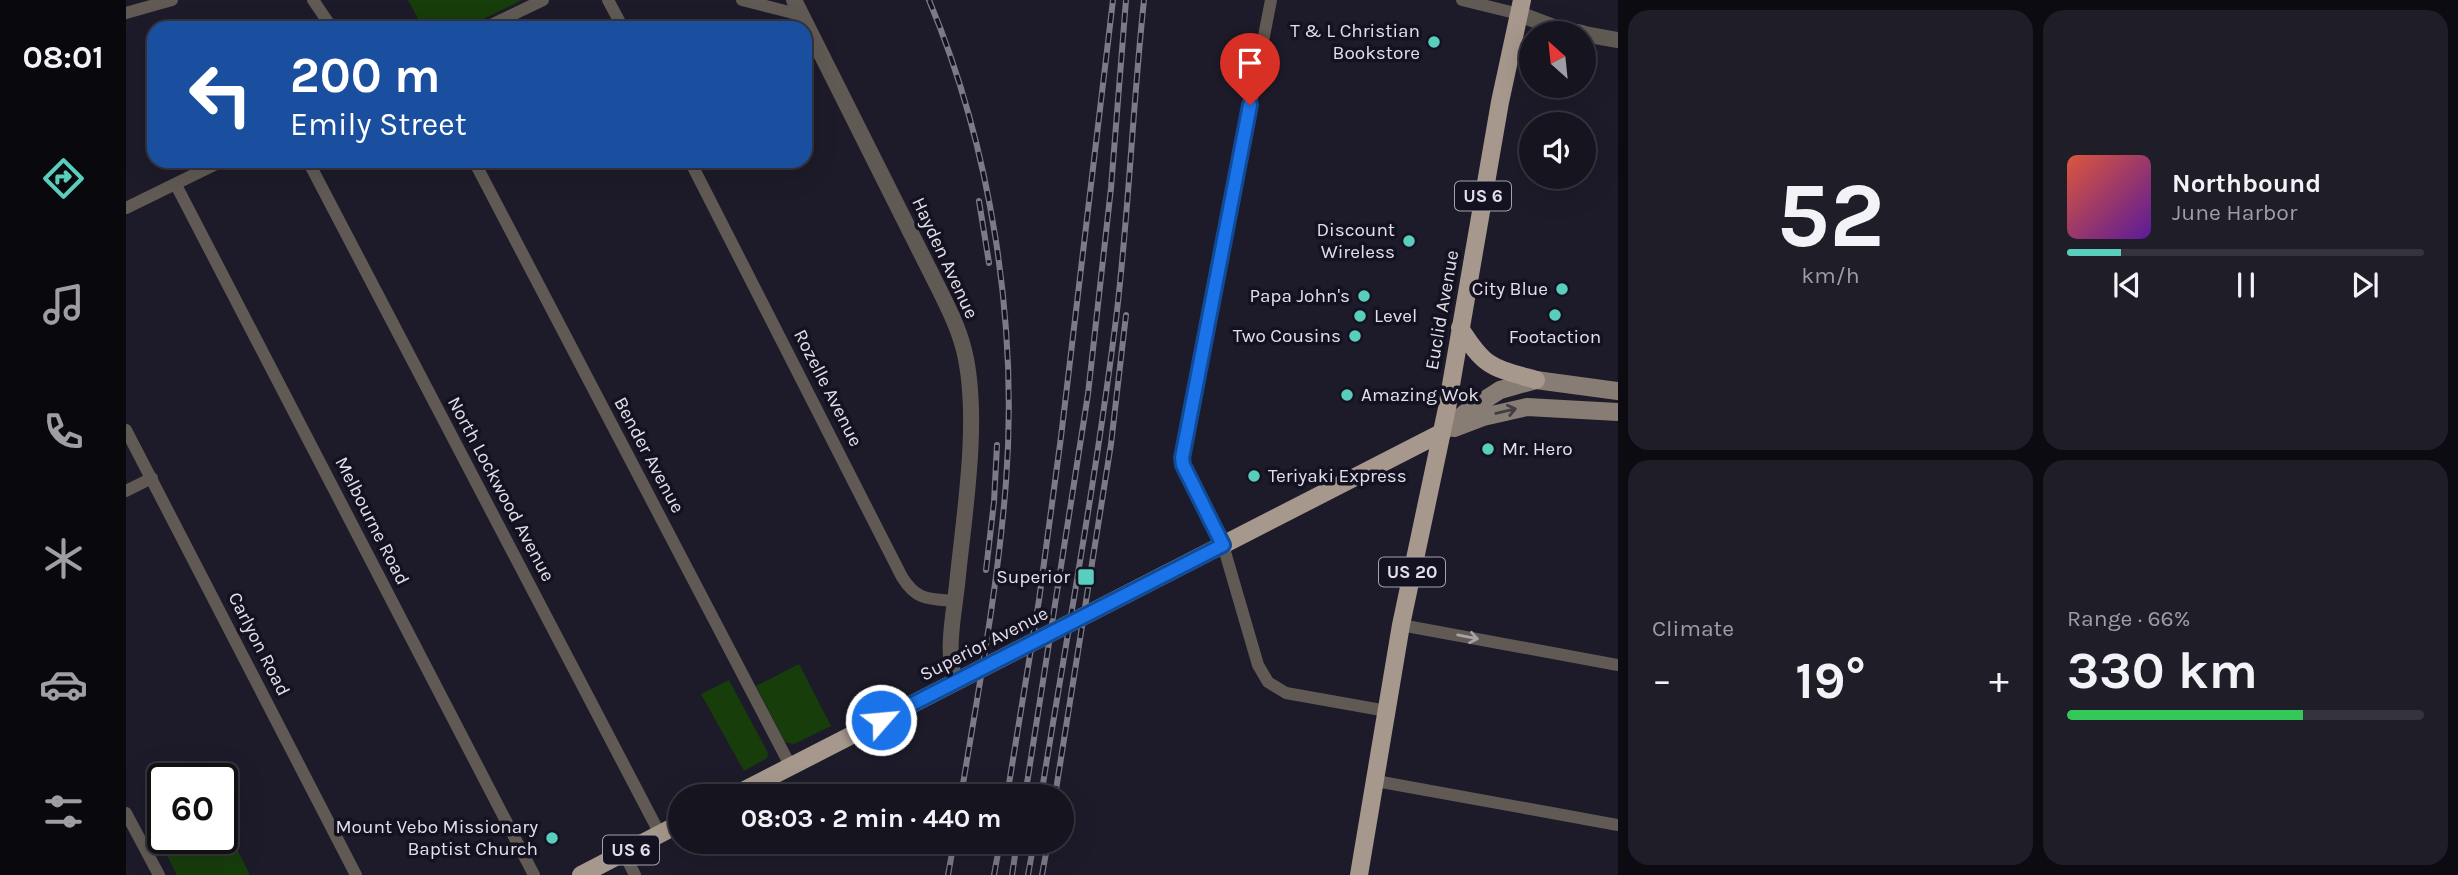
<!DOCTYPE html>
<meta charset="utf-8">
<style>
body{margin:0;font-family:Karla,sans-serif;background:#1f1d28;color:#f1f3f6;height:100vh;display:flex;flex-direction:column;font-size:26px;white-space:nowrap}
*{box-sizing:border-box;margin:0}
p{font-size:23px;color:#9e9ea4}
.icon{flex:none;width:38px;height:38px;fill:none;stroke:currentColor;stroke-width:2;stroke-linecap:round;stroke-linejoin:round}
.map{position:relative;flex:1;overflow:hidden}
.sheet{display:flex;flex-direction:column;gap:10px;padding:10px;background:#0c0b11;width:840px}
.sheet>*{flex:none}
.guide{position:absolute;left:21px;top:21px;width:665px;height:147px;border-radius:21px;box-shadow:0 7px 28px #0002,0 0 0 2px #35333d;background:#1a4fa0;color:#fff;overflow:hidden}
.needle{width:46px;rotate:333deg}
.controls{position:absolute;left:1393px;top:21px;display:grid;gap:14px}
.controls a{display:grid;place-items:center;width:77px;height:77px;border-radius:50%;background:#16141f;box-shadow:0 7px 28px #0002,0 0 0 2px #35333d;font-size:35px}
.speed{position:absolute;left:21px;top:763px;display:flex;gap:14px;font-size:35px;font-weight:700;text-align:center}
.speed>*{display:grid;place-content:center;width:91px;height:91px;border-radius:50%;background:#16141f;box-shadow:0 7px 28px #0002,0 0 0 2px #35333d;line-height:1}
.speed .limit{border:4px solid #111;border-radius:10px;background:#fff;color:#111}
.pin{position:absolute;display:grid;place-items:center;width:60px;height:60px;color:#fff;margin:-72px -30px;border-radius:50% 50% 50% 0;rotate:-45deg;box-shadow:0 0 7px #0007}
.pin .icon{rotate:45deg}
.me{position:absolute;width:77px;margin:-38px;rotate:63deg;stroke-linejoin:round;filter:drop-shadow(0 0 5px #0008)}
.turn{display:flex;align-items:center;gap:24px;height:147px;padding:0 28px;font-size:32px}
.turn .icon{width:91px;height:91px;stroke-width:2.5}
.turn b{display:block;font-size:49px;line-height:60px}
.big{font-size:52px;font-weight:700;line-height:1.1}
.sheet .widget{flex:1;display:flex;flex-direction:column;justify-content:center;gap:10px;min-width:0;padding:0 24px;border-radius:21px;background:#1f1d28}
.sheet .dial{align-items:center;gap:0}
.dial b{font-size:91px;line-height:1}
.song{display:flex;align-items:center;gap:21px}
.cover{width:84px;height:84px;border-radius:10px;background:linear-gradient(135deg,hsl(10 70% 55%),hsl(270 70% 35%))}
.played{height:7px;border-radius:4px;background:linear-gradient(90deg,#5acebd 15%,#35333d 15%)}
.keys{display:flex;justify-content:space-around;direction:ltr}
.heat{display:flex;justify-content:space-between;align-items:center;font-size:38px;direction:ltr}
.charge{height:10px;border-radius:5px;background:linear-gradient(90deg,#34c759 66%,#35333d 0)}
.sheet .tiles{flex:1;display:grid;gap:10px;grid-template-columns:repeat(2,1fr)}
.trip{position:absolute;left:542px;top:784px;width:406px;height:70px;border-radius:35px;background:#16141f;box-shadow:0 7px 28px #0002,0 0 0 2px #35333d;font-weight:700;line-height:70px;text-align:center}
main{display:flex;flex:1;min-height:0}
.tabs{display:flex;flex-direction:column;width:126px;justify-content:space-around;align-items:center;background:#09080c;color:#9e9ea4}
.tabs .icon{width:49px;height:49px}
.tabs .current{color:#5acebd}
.tabs b{font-size:32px;color:#f1f3f6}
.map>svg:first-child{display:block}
.green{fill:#173d0b}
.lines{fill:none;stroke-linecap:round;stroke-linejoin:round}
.minor{stroke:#615a54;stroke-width:12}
.tertiary{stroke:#615a54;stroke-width:16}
.secondary{stroke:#887d74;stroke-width:18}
.primary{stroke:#a6988c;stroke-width:18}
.rail-casing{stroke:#7c7a86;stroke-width:6}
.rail{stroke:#141220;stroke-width:3.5;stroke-dasharray:10;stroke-linecap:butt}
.oneway{stroke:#423d42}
.oneway2{stroke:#a7a4a6}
.route-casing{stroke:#114b97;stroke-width:18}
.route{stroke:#1a73e8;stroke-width:12}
.poi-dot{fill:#5acebd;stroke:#141220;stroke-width:2.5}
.labels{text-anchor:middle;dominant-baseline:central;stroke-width:7;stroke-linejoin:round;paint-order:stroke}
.shield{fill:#141220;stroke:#a4a2ad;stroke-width:2}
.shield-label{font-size:18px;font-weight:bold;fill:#e1e0ea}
.poi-label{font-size:19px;fill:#e1e0ea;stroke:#141220;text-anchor:end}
.street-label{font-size:19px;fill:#e1e0ea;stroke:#141220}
</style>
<main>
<nav class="tabs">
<b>08:01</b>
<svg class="icon current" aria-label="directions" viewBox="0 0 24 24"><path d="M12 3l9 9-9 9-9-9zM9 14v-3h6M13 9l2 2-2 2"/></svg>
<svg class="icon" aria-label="music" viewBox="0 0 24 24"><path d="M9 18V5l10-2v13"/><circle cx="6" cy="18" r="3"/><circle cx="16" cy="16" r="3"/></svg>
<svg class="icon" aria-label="phone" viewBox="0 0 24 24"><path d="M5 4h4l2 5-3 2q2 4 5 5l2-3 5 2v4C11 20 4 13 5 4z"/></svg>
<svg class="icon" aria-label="climate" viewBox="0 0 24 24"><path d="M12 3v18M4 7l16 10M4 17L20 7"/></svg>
<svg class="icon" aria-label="car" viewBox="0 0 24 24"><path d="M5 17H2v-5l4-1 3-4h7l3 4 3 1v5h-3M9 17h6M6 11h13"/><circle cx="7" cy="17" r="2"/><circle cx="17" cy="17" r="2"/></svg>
<svg class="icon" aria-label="filters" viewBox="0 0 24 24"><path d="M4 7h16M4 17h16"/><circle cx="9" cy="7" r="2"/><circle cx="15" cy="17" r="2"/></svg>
</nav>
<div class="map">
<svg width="1492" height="875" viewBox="0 0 1492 875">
<rect width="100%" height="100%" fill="#1d1b29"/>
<!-- green -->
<path class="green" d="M 282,0 L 396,0 L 339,28 L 297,28 Z
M 673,664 L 705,726 L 668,744 L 659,742 L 630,686 Z
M 603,680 L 642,753 L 641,758 L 618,771 L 575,694 Z
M 37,820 L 37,838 L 96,838 L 96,820 L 124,875 L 51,875 L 26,826 Z"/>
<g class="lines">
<!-- minor -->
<path class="minor" d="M 187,0 L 206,28
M 482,0 L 497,28
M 616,0 L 675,15
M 1145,0 L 1056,458 L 1057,465 L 1097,545 L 1132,665 L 1142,682 L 1160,693 L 1261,711
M 1336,0 L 1393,14
M 0,13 L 46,0
M 359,28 L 417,0
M 182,161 L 534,834
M 348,161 L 665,767
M 564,161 L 776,577 C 791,601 803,599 830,601
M 50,185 L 408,875
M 0,208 L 96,161
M 0,430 L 230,875
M 0,491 L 26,478
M 1275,625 L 1492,665
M 1250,781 L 1492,825
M 0,813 L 33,875
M 498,853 L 509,875"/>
<!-- tertiary -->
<path class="tertiary" d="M 668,0 L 809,281 C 820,303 832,326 838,350 C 854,415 839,509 832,575 C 829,611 819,646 829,682
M 1393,14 L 1433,29 L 1456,33
M 1458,34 L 1492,40"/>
<!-- secondary -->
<path class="secondary" d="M 1328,428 L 1357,417 L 1401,407 L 1492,412
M 1315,433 L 1343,410 L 1374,390 L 1410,380 L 1492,391"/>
<!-- primary -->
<path class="primary" d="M 1334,328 C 1359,368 1365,367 1410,380
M 607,796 L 1315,433
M 455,875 L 555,823
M 1233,875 L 1275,625 L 1321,408 L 1374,102 L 1396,0"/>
<defs>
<path id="rail" d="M 803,0 C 865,148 892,322 880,482 C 872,587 852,692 835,796
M 853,201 L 863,263
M 860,570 L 868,502 L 871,445
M 881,796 L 913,600 L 935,437 L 987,0
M 899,796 L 962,394 L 985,188 L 1000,0
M 915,796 C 941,635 971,473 991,311 C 1003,207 1007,103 1018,0
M 929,796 L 985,444 L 1000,315
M 822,875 L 828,842
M 868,875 L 874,842
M 886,875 L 891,842
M 902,875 L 908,842
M 916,875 L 922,842"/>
</defs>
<!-- rail casing -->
<use href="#rail" class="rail-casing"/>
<!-- rail -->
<use href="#rail" class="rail"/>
</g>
<!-- one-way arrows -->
<defs><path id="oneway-shaft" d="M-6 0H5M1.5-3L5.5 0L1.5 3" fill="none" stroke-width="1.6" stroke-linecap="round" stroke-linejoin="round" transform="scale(1.75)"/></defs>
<use class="oneway" href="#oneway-shaft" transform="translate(1380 411) rotate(-13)"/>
<use class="oneway2" href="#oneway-shaft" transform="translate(1342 637) rotate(11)"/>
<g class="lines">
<defs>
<path id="route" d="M 755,720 L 1097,545 L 1057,465 L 1056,458 L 1124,105"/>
</defs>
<!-- route casing -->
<use href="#route" class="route-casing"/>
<!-- route -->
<use href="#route" class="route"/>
</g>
<!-- markers -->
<g class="poi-dot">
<circle cx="1308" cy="42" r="7"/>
<circle cx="1283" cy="241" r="7"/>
<circle cx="1436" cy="289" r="7"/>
<circle cx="1238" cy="296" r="7"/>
<circle cx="1429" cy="315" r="7"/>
<circle cx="1234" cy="316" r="7"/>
<circle cx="1229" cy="336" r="7"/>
<circle cx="1221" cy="395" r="7"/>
<circle cx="1362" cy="449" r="7"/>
<circle cx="1128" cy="476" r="7"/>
<rect x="951" y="568" width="18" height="18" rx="3.5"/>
<circle cx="426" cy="838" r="7"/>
</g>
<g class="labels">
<!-- shield labels -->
<g class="shield">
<rect x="1329" y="181.5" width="56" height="29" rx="5"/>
<rect x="1253" y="557.5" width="66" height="29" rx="5"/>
<rect x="477" y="835.5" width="56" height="29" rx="5"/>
</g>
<g class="shield-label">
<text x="1357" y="196">US 6</text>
<text x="1286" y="572">US 20</text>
<text x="505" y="850">US 6</text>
</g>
<!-- poi labels -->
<g class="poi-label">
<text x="1294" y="31">T &amp; L Christian<tspan x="1294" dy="22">Bookstore</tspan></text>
<text x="1269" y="230">Discount<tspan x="1269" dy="22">Wireless</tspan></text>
<text x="1422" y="289">City Blue</text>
<text x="1224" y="296">Papa John's</text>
<text x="1248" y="316" text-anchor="start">Level</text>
<text x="1215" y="336">Two Cousins</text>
<text x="1429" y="337" text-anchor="middle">Footaction</text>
<text x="1235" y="395" text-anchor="start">Amazing Wok</text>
<text x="1376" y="449" text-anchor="start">Mr. Hero</text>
<text x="1142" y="476" text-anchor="start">Teriyaki Express</text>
<text x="944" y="577">Superior</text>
<text x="412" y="827">Mount Vebo Missionary<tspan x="412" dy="22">Baptist Church</tspan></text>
</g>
<!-- street labels -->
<g class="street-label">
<text transform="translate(819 258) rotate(65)">Hayden Avenue</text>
<text transform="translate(1316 310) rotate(-80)">Euclid Avenue</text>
<text transform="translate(702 388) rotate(63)">Rozelle Avenue</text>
<text transform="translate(523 455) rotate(62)">Bender Avenue</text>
<text transform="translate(375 489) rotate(62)">North Lockwood Avenue</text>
<text transform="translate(246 521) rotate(63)">Melbourne Road</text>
<text transform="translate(133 644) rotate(63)">Carlyon Road</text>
<text transform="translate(858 644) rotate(-27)">Superior Avenue</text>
</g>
</g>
</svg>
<div class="controls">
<a><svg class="needle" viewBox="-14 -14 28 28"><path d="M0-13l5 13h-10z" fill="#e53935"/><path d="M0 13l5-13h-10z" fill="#9e9ea4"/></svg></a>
<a><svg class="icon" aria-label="sound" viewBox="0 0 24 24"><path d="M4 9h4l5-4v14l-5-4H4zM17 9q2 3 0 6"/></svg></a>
</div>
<div class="speed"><div class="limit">60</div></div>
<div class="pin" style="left:1124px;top:105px;background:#d93025"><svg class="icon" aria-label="arrive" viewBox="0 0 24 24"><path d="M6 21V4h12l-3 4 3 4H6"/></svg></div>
<svg class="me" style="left:755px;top:720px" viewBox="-20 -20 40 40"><circle r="17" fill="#1a73e8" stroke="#fff" stroke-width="3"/><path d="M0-11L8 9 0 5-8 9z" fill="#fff"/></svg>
<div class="trip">08:03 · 2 min · 440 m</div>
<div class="guide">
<div class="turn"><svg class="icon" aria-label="left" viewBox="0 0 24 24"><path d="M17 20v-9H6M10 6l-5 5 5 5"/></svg><div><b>200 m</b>Emily Street</div></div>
</div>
</div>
<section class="sheet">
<div class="tiles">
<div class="widget dial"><b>52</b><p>km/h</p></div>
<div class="widget">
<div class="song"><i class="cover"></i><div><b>Northbound</b><p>June Harbor</p></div></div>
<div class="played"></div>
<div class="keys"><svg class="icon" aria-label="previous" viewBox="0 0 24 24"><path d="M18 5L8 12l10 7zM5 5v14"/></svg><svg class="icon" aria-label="pause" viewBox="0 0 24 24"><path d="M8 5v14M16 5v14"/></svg><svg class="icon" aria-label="next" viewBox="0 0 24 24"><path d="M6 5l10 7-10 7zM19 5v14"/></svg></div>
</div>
<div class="widget"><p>Climate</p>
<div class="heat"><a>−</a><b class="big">19°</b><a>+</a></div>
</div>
<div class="widget"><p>Range · 66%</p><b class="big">330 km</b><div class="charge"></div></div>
</div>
</section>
</main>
